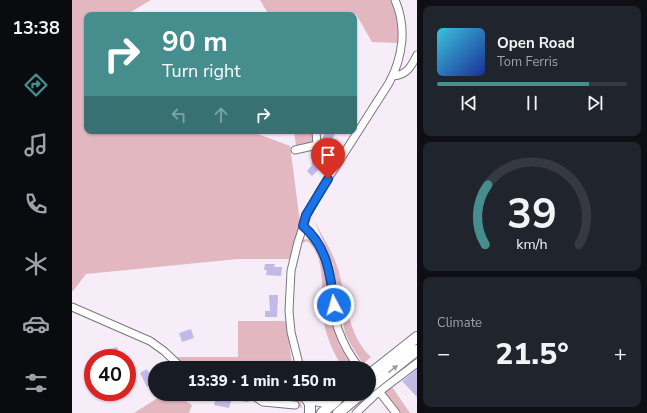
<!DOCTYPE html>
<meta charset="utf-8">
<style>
body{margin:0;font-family:"Nunito Sans",sans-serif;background:#20242c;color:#f1f3f6;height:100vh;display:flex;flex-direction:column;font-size:15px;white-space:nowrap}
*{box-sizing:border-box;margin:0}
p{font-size:13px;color:#9ea1a6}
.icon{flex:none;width:22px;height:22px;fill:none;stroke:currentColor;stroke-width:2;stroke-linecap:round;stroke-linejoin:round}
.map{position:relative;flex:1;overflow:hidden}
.sheet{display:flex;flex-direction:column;gap:6px;padding:6px;background:#0d0f14;width:230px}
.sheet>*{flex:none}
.banner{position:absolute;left:12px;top:12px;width:273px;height:122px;border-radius:8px;box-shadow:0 1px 3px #0004;background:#468e8e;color:#fff;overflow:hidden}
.speed{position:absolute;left:12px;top:349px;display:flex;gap:8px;font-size:20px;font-weight:700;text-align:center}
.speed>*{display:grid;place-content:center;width:52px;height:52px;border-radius:50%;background:#171b24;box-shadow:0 1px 3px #0004;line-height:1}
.speed .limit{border:6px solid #d22;background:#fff;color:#111}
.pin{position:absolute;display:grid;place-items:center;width:34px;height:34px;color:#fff;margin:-41px -17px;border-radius:50% 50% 50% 0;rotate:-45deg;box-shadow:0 0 4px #0007}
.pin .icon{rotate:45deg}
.me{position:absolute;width:44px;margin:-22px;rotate:354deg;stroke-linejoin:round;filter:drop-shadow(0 0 3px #0008)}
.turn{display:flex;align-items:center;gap:14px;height:84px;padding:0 12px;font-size:18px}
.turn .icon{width:52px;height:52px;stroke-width:2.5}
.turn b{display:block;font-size:28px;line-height:34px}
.lanes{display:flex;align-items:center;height:38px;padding:0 12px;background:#0003;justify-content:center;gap:20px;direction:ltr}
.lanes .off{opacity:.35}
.big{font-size:30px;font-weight:800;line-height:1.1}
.sheet .tile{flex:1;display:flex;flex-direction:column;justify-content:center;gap:6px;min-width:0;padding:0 14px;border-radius:8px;background:#20242c}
.sheet .dial{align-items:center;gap:0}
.dial svg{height:104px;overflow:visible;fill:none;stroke:#363941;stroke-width:7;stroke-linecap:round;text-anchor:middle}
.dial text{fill:#f1f3f6;stroke:none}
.song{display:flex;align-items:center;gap:12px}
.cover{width:48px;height:48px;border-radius:6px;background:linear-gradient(135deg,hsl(190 70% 55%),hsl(230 70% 35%))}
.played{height:4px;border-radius:2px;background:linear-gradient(90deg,#468e8e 80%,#363941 80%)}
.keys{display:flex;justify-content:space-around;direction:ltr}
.heat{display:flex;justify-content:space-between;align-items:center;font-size:22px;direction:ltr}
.trip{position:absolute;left:76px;top:361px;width:228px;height:40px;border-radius:20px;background:#171b24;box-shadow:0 1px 3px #0004;font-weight:800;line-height:40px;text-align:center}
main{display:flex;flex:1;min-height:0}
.tabs{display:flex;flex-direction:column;width:72px;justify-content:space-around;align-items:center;background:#090b0e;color:#9ea1a6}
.tabs .icon{width:28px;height:28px}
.tabs .selected{color:#468e8e}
.tabs b{font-size:18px;color:#f1f3f6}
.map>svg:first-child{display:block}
.green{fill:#e2b7bf}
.building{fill:#c1b9e6}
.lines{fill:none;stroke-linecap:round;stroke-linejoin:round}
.minor-casing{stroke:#7d7680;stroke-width:9}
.highway-casing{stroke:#7d7680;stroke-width:12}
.minor{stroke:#fff;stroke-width:7}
.highway{stroke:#fff;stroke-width:10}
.oneway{fill:#9d9c9e}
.route-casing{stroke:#114b97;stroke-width:10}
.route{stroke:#1a73e8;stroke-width:7}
</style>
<main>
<nav class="tabs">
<b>13:38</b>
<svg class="icon selected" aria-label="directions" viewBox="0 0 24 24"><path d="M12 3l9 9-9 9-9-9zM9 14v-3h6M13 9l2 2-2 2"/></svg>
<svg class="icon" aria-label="music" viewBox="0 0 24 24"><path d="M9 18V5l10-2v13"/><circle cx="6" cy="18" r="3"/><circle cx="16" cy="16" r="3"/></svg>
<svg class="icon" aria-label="phone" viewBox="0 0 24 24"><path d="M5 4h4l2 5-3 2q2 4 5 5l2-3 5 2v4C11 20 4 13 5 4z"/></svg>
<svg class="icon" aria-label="climate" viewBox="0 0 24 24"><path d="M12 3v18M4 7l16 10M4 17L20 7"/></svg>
<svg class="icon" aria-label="car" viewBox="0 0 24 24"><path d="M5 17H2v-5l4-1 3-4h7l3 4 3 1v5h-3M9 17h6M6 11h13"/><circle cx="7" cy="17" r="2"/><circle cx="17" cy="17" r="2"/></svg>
<svg class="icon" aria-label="filters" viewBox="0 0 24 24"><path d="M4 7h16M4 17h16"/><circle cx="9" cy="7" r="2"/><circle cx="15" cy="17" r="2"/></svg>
</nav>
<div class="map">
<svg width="345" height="413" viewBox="0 0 345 413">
<rect width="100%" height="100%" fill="#f6edf9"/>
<!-- green -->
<path class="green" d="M 0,0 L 79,0 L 57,13 L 57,15 L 15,15 L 15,131 L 178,131 L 218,146 L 228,222 L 219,259 L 166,259 L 14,274 L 1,291 L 0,291 Z
M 188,0 L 319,0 C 327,12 327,29 326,43 L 300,42 L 284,14 L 197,15 Z
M 222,131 L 242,131 L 243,142 L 226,147 L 224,146 Z
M 242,220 C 250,236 261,252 266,269 C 275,299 275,335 299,357 L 291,364 L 278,343 L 273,333 L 261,264 Z
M 234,239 L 238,240 L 242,244 L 241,245 C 258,276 254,300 263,332 C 266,345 274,357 281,368 L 271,368 C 262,354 255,339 252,323 C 248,299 256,257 235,241 L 228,244 L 231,240 Z
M 166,321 L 215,321 L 219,358 L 222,368 L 114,368 L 102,357 L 166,357 Z
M 320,387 L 338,413 L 329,413 L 312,392 Z
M 92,394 L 102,394 L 120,405 L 117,413 L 62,413 Z
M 212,394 L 227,394 L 230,408 L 196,399 Z"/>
<!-- building -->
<path class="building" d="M 254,131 L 265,131 L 257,144 L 250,139 Z
M 242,160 L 249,167 L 240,176 L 235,171 L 240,165 L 239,164 Z
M 193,264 L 203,264 L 202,267 L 210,267 L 209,276 L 194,275 L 195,270 L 192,270 Z
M 197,295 L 206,295 L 205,317 L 193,317 L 193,311 L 198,311 Z
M 119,329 L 122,338 L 110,342 L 107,333 Z
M 45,347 L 48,356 L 42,358 L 24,358 L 23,353 Z
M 75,369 L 77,373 L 79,371 L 83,379 L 83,392 L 79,385 L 75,387 L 68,373 Z
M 345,369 L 345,397 L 330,381 Z
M 144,397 L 159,401 L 157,408 L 142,405 Z"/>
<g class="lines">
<defs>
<path id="minor" d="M 321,76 C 335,75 339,67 345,55
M 223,150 L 245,145 L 244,131
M 231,226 C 258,248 258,279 263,311 C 264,317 264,323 266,329 C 271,343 278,356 287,367
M 0,307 L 78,341 L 92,351 L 110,368
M 228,368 L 219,332 L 217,311 L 219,271 L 226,242 L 235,215 L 248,191 L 317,83 C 331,57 335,27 323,0
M 155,394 L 174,397 L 199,394
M 309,394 L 324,413
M 182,396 L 191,402 L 223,405
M 284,413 L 303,395 L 345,363"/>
<path id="highway" d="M 297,375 L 345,337
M 297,388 L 345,350
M 232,394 L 238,404 L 238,413
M 238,394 C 246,406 257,402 267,394
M 250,413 L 265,400
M 266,413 L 289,394"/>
</defs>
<!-- minor casing -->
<use href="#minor" class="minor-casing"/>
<!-- highway casing -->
<use href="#highway" class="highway-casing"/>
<!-- minor -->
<use href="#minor" class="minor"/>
<!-- highway -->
<use href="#highway" class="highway"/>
</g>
<!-- one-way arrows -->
<defs><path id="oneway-solid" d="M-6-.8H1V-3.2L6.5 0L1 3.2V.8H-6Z"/></defs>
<use class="oneway" href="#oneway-solid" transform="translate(321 369) rotate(-38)"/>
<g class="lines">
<defs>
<path id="route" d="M 256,179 L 234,215 L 231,226 C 255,246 259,276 262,305"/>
</defs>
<!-- route casing -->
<use href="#route" class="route-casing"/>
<!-- route -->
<use href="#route" class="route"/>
</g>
</svg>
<div class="speed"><div class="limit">40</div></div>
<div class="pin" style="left:256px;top:179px;background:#d93025"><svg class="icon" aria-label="arrive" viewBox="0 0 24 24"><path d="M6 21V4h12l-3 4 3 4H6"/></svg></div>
<svg class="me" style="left:262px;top:305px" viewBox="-20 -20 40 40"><circle r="17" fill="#1a73e8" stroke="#fff" stroke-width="3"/><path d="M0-11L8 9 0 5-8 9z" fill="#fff"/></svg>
<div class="trip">13:39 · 1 min · 150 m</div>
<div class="banner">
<div class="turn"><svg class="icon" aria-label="right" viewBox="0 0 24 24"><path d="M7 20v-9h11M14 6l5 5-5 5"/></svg><div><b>90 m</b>Turn right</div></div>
<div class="lanes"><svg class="icon off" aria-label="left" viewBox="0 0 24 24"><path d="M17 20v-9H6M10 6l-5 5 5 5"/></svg><svg class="icon off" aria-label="ahead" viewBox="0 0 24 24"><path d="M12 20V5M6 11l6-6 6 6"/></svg><svg class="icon" aria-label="right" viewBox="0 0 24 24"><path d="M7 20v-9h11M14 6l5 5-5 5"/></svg></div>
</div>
</div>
<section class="sheet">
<div class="tile">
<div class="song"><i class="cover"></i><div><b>Open Road</b><p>Tom Ferris</p></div></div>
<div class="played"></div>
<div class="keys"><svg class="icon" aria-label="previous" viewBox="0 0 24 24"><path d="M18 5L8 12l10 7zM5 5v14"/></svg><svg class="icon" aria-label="pause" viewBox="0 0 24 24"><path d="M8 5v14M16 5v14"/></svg><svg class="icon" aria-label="next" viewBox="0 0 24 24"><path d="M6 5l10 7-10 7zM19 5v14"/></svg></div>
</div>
<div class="tile dial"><svg viewBox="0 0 100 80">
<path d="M14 69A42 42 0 1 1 86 69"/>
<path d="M14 69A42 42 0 0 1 16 23" stroke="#468e8e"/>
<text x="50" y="56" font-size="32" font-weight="700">39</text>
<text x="50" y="72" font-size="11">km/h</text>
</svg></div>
<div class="tile"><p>Climate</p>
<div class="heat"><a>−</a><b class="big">21.5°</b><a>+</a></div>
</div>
</section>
</main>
